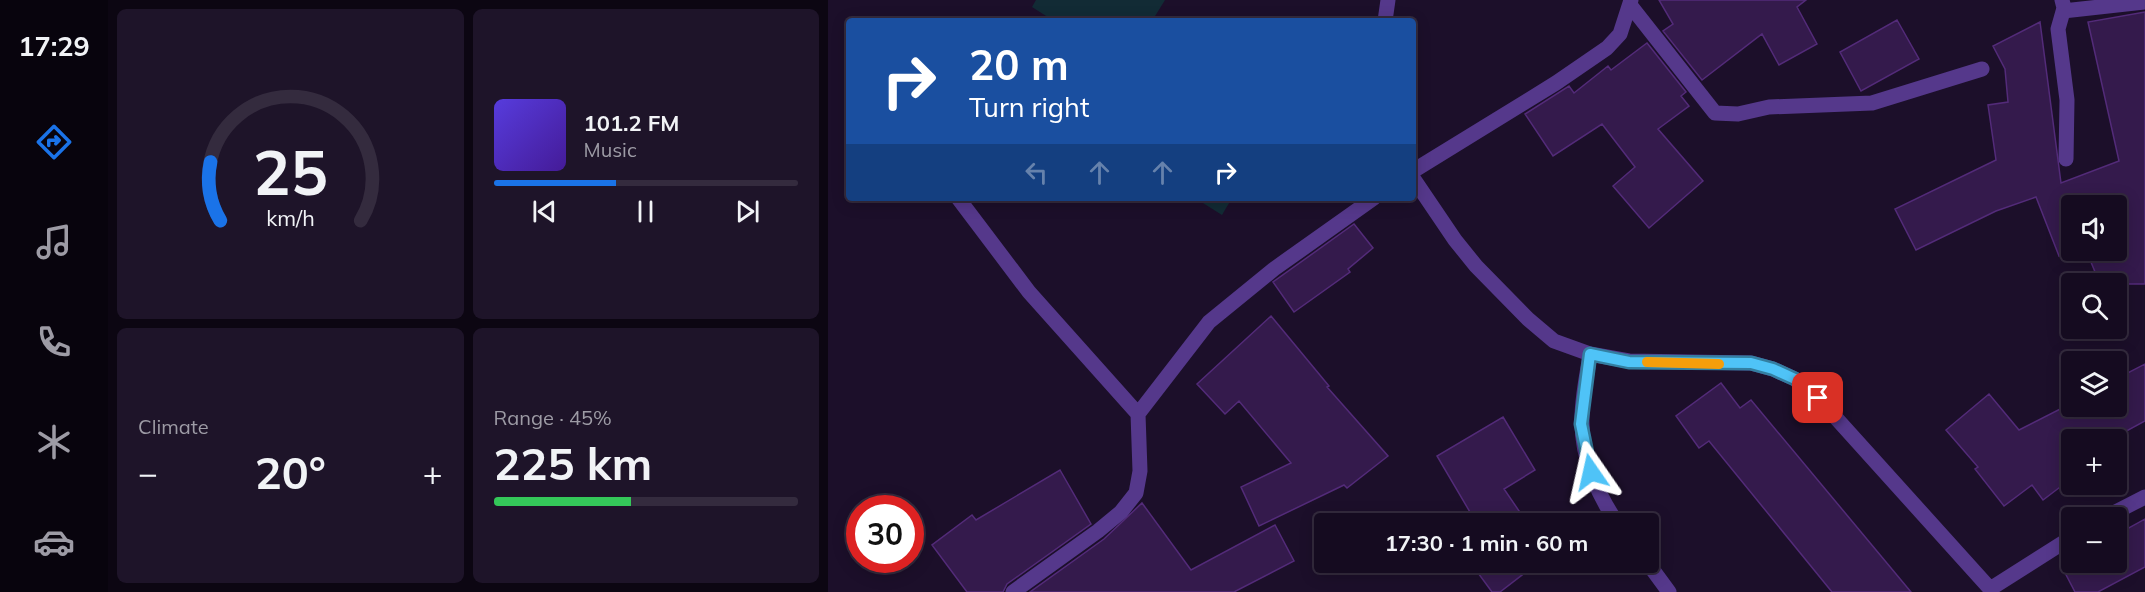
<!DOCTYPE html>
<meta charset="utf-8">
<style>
body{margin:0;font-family:Mulish,sans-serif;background:#1e1429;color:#f1f3f6;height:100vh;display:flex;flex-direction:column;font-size:22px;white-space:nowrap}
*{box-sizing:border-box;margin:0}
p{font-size:20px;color:#9d9ba5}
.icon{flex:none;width:33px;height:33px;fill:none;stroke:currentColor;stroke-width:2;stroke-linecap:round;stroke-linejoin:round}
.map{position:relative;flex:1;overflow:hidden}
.panel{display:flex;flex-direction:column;gap:9px;padding:9px;background:#0c0612;width:720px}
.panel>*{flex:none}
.guide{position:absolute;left:18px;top:18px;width:570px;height:183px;border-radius:6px;box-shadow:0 3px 15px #0003,0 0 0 2px #342b3e;background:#1a4fa0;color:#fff;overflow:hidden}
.fabs{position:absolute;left:1233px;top:195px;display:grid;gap:12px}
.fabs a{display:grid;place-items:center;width:66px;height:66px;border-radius:6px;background:#150b20;box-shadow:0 3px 15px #0003,0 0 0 2px #342b3e;font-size:30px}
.speed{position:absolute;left:18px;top:495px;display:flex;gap:12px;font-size:30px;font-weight:700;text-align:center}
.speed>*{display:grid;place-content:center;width:78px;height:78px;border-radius:50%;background:#150b20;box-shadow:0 3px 15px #0003,0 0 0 2px #342b3e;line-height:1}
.speed .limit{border:9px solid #d22;background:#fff;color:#111}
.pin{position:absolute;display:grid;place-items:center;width:51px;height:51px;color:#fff;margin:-26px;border-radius:12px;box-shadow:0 3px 9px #0006}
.me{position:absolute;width:66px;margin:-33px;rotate:349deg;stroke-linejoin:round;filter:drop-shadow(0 0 4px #0008)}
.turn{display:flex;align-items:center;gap:21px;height:126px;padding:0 24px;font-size:27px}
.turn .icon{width:78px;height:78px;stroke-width:2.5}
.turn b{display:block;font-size:42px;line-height:51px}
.lanes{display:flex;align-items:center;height:57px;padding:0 24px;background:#0003;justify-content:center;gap:30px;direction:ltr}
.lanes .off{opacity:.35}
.big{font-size:45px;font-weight:700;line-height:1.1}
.panel .tile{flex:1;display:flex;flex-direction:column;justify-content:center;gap:9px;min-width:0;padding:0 21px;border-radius:9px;background:#1e1429}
.panel .dial{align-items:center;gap:0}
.dial svg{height:156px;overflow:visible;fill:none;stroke:#342b3e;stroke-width:7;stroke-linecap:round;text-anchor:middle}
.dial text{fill:#f1f3f6;stroke:none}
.song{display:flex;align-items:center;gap:18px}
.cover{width:72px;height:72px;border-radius:9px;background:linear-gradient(135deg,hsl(250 70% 55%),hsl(260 70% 35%))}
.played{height:6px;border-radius:3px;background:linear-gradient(90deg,#1a73e8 40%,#342b3e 40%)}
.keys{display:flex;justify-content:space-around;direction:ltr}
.heat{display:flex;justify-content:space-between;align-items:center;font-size:33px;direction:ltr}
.charge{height:9px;border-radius:4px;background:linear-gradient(90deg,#34c759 45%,#342b3e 0)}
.panel .tiles{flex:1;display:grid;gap:9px;grid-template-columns:repeat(2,1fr)}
.trip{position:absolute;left:486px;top:513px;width:345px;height:60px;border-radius:6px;background:#150b20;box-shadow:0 3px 15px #0003,0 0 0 2px #342b3e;font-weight:700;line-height:60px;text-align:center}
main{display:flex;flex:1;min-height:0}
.tab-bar{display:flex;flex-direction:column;width:108px;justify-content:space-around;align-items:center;background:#08040d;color:#9d9ba5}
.tab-bar .icon{width:42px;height:42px}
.tab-bar .selected{color:#1a73e8}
.tab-bar b{font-size:27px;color:#f1f3f6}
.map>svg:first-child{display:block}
.green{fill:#122b35}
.building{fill:#341a4c;stroke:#532b79;stroke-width:1.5}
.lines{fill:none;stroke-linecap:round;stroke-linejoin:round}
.minor{stroke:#55388b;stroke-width:15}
.route-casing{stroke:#337fa1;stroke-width:15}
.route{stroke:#4fc3f7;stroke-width:10}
.slow{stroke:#f59e0b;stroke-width:10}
</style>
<main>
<nav class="tab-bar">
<b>17:29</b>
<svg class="icon selected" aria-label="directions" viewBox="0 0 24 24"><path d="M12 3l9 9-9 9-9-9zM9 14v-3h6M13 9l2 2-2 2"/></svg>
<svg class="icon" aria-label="music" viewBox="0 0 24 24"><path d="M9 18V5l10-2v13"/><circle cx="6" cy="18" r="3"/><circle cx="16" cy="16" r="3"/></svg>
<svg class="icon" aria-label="phone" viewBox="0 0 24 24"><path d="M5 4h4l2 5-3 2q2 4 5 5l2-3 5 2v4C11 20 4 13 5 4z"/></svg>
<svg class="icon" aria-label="climate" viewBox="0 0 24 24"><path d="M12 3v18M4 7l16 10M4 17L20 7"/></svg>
<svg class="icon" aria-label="car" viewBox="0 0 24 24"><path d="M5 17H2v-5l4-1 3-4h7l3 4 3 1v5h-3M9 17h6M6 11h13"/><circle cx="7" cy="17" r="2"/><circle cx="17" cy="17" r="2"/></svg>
</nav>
<section class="panel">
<div class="tiles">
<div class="tile dial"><svg viewBox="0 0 100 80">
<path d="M14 69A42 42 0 1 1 86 69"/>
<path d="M14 69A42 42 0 0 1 9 39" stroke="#1a73e8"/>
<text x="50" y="56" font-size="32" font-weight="700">25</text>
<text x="50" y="72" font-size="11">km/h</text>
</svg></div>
<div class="tile">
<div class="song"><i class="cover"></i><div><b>101.2 FM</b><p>Music</p></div></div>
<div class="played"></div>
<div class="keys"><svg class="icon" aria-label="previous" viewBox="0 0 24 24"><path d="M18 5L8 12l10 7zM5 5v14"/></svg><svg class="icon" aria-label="pause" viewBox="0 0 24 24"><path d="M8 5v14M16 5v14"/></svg><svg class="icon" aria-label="next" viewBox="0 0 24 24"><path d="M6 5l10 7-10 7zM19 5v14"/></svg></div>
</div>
<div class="tile"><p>Climate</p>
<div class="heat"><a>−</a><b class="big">20°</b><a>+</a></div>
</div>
<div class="tile"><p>Range · 45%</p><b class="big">225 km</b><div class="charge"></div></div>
</div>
</section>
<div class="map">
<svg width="1317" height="592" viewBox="0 0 1317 592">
<rect width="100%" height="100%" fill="#1c0f2a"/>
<!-- green -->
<path class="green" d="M 208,0 L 337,0 L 324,21 L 226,21 L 204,7 Z
M 367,198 L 404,198 L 394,215 Z"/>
<!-- building -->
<path class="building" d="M 831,0 L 978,0 L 969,7 L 989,44 L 951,65 L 934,34 L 874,80 L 835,31 L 845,24 Z
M 1317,12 L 1317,284 L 1272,284 L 1258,250 L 1288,250 L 1288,206 L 1244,206 L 1244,235 L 1240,236 L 1243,253 L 1231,256 L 1208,197 L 1168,211 L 1088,250 L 1067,209 L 1168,160 L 1160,105 L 1180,102 L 1177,69 L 1165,46 L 1212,22 L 1233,183 L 1291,161 L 1260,22 Z
M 1069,20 L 1091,59 L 1033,91 L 1012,52 Z
M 819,43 L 858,92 L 853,96 L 861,106 L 830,129 L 875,181 L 821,228 L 785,186 L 807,167 L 774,124 L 725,156 L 697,114 L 741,86 L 746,93 L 780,66 L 783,70 Z
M 526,224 L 545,248 L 520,269 L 522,272 L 466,312 L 445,282 Z
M 443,316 L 501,386 L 499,387 L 560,456 L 519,488 L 516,485 L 431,526 L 413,487 L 463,463 L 411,401 L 397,414 L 369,384 Z
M 1317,364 L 1317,421 L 1282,440 L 1244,440 L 1244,478 L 1215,500 L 1204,485 L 1176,506 L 1147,469 L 1150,467 L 1118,430 L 1161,394 L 1191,430 L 1244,403 L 1244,406 L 1288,406 L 1288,379 Z
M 893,383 L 912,408 L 923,400 L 1083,592 L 1004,592 L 881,441 L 871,448 L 848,416 Z
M 675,417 L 707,470 L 676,489 L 700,524 L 649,524 L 609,456 Z
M 232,470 L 263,524 L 179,584 L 175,592 L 139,592 L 104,545 L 144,515 L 148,520 Z
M 314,503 L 363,570 L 447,525 L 466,561 L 406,592 L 202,592 L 276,539 Z
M 1317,519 L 1317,567 L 1270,592 L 1247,592 L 1233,565 L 1244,560 L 1244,562 L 1288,562 L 1288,535 Z
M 642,562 L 711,562 L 672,592 L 664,592 Z"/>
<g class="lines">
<!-- minor -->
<path class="minor" d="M 1234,0 L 1236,8 L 1230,29 L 1239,100 L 1238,159
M 802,5 L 887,113 L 910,114 L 941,107 L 1044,103 L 1154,69
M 1235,11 L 1317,2
M 557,21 L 560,0
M 585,171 L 728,83 L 779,48 L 792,34 L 803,0
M 585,178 L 627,240 L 648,266 L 700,319 L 726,341 L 762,354 L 801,361 L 923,363 L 945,369 L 967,379 L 990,398 L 1165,592
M 130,198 L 201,292 L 310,414
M 762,354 C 759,376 753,401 754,423 C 754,458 770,496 790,524
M 1276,518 L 1317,497
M 819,562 L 841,592
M 1162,589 L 1244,537
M 185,592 L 270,531 L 293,512 L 308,493 L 312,471 L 310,414 L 381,322 L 446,269 L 546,198"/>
</g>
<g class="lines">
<defs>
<path id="route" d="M 763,472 L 753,424 L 762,354 L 801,362 L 923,363 L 945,369 L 967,379 L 990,398"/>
</defs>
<!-- route casing -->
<use href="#route" class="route-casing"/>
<!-- route -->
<use href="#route" class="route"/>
<!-- slow -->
<path class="slow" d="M 819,362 L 891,364"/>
</g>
</svg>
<div class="fabs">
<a><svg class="icon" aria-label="sound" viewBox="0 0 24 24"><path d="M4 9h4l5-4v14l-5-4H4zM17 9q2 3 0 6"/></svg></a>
<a><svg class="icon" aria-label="search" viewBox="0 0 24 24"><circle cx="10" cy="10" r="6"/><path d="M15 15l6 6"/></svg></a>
<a><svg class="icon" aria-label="layers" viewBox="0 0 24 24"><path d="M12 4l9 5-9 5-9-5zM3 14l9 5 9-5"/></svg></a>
<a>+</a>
<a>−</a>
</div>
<div class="speed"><div class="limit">30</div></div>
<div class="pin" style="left:990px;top:398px;background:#d93025"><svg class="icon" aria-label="arrive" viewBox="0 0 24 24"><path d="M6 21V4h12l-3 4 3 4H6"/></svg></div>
<svg class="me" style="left:763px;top:472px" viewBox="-20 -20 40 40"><path d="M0-17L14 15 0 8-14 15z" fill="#4fc3f7" stroke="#fff" stroke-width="4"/></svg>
<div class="trip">17:30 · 1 min · 60 m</div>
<div class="guide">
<div class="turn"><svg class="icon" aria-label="right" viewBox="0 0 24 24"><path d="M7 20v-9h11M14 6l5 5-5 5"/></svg><div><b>20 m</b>Turn right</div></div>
<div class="lanes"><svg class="icon off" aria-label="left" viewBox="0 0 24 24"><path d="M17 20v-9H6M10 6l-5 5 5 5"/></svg><svg class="icon off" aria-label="ahead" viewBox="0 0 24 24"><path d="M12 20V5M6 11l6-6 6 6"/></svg><svg class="icon off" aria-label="ahead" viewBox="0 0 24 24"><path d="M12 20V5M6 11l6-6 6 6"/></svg><svg class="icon" aria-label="right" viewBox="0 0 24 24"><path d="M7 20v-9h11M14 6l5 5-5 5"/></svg></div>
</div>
</div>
</main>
